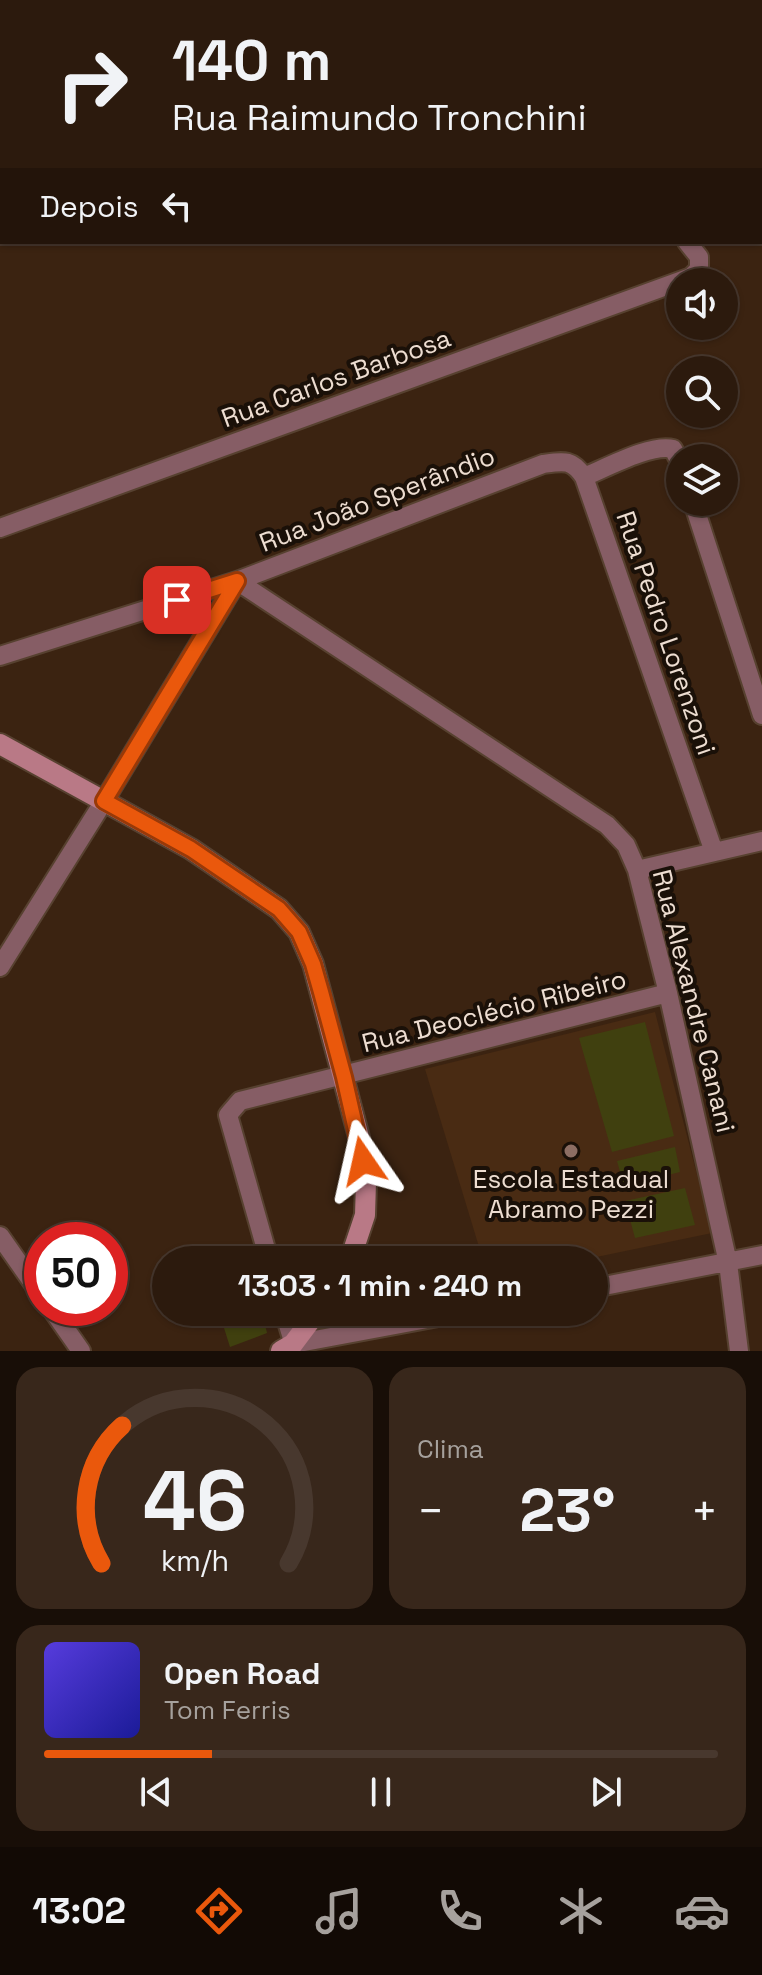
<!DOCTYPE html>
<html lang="pt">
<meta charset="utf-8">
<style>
body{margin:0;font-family:"Space Grotesk",sans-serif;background:#38271b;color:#f1f3f6;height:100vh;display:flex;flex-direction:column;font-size:30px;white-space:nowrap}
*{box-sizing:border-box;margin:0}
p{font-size:26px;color:#a6a19d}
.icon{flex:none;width:44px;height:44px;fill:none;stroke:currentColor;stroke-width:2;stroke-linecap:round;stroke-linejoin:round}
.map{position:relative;height:1351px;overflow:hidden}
.details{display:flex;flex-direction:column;gap:16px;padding:16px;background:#180e07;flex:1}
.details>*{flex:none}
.hud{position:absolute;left:0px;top:0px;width:762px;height:244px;box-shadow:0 2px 6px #0004,0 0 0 2px #48382e;background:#2c1a0d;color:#f1f3f6;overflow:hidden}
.fabs{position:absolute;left:666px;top:268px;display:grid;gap:16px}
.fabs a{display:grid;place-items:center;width:72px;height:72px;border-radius:50%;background:#2c1a0d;box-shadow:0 2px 6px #0004,0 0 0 2px #48382e;font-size:40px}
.speed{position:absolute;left:24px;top:1222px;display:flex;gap:16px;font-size:40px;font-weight:700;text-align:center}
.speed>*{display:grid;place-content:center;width:104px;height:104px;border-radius:50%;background:#2c1a0d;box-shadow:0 2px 6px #0004,0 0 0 2px #48382e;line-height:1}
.speed .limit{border:12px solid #d22;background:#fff;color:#111}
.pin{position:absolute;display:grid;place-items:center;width:68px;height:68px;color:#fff;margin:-34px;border-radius:16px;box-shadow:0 4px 12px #0006}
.me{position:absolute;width:88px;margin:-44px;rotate:349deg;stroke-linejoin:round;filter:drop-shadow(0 0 6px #0008)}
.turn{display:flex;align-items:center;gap:28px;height:168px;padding:0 40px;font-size:36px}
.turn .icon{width:104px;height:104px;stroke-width:2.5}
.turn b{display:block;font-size:56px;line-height:68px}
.then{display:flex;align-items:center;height:76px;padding:0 40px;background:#0003;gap:16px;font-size:30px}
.big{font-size:60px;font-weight:800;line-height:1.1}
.details .widget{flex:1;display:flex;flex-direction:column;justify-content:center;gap:12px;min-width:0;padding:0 28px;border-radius:24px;background:#38271b}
.details .dial{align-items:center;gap:0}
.dial svg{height:208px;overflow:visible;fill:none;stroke:#48382e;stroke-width:7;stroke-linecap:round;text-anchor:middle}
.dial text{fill:#f1f3f6;stroke:none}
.song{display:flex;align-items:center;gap:24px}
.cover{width:96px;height:96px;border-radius:12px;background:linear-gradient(135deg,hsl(250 70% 55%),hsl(240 70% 35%))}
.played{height:8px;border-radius:4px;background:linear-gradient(90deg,#ea580c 25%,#48382e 25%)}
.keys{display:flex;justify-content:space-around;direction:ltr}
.heat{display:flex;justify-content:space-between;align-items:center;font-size:44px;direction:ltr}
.details .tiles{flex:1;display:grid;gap:16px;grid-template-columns:1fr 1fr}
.widget:last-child{grid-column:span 2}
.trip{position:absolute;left:152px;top:1246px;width:456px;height:80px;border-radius:40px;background:#2c1a0d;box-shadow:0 2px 6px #0004,0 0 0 2px #48382e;font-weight:800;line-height:80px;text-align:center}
.tabs{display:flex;height:128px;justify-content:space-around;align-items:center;background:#120a05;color:#a6a19d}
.tabs .icon{width:56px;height:56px}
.tabs .on{color:#ea580c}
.tabs b{font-size:36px;color:#f1f3f6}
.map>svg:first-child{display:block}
.built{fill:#492b13}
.green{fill:#40400f}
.building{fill:#565774;stroke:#9496b6;stroke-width:2}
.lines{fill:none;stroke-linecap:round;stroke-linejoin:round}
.street-casing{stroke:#574130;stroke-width:22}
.secondary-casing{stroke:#574130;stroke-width:24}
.path{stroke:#917d6e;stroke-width:4;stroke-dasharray:6 6;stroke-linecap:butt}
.street{stroke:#865d65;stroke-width:18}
.secondary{stroke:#b97986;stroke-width:20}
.route-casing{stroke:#983908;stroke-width:20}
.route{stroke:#ea580c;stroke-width:14}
.education-dot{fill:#8d6e63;stroke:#1a1008;stroke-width:3}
.labels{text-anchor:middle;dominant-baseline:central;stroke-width:8;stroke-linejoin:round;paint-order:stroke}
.street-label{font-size:26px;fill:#edddd1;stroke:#1a1008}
.poi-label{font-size:26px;fill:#edddd1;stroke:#1a1008}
</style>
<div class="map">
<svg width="762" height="1351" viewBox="0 0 762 1351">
<rect width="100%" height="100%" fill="#3b2311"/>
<!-- built -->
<path class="built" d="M 655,1012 L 712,1233 L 582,1260 L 483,1260 L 425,1069 Z"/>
<!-- green -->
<path class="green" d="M 543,0 L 762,0 L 762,6 L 760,2 Z
M 645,1022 L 674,1136 L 612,1152 L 579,1038 Z
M 675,1147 L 680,1172 L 624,1186 L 617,1161 Z
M 685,1188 L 695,1225 L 635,1238 L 625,1201 Z
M 219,1312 L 262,1312 L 267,1333 L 230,1347 Z"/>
<!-- building -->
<path class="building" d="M 250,0 L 368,0 L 369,2 L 251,2 Z"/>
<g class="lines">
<defs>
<path id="street" d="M 370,0 L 370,2
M 585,0 L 586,2
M 760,134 L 762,134
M 760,207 L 762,209
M 0,222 L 2,221
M 584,477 C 606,468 652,443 673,449 L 680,462
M 693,502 L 762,715
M 0,528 L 691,277 L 699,269 L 699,257 L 687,242
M 0,656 L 237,581 L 543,464 C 564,461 572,459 584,477 L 714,852
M 637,870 L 762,841
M 0,967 L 104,801 L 237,581 L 607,825 L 626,845 L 637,870 L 668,993 L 728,1263 L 739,1351
M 0,1236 L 42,1296
M 269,1260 L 228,1115 L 240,1101 L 668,993
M 594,1288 L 762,1255
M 51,1308 L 81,1351
M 284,1312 L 296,1351
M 293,1344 L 465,1312"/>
<path id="secondary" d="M 0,744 L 191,849 L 279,909 L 299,932 L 313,964 L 360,1141 L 366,1182 L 365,1215 L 350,1260
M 281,1351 L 293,1344 L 317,1312"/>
</defs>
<!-- street casing -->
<use href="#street" class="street-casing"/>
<!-- secondary casing -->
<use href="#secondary" class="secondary-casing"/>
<!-- path -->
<path class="path" d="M 760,238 L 762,240"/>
<!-- street -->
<use href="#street" class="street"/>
<!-- secondary -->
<use href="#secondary" class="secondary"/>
</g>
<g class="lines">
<defs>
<path id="route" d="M 177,600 L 237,581 L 104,801 L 191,849 L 279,909 L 299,932 L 313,964 L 321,992 L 344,1077 L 363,1161"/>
</defs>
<!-- route casing -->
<use href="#route" class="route-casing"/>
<!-- route -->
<use href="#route" class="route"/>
</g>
<!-- markers -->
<circle class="education-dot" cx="571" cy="1151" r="8"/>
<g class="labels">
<!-- street labels -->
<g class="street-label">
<text transform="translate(336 378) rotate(-20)">Rua Carlos Barbosa</text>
<text transform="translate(377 499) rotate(-21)">Rua João Sperândio</text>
<text transform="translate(666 633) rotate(71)">Rua Pedro Lorenzoni</text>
<text transform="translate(694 1001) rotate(76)">Rua Alexandre Canani</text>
<text transform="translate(494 1011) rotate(-14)">Rua Deoclécio Ribeiro</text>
</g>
<!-- poi labels -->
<g class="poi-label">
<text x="571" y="1179">Escola Estadual<tspan x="571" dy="30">Abramo Pezzi</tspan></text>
</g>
</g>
</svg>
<div class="fabs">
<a><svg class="icon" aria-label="sound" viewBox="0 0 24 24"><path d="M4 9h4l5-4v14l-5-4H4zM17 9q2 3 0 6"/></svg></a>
<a><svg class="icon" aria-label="search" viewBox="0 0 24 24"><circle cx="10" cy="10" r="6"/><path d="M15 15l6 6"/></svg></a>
<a><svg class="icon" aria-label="layers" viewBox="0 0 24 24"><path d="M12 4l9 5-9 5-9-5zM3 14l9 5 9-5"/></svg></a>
</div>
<div class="speed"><div class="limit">50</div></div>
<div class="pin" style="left:177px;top:600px;background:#d93025"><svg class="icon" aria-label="arrive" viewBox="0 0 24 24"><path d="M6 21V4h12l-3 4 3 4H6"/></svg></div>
<svg class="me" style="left:363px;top:1161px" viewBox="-20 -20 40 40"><path d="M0-17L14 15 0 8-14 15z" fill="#ea580c" stroke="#fff" stroke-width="4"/></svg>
<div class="trip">13:03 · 1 min · 240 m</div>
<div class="hud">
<div class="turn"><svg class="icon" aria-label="right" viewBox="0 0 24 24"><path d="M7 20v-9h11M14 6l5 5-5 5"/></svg><div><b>140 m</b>Rua Raimundo Tronchini</div></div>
<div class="then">Depois<svg class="icon" aria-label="left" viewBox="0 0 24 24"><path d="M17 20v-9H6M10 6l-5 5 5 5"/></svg></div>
</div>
</div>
<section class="details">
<div class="tiles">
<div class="widget dial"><svg viewBox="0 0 100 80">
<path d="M14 69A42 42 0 1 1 86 69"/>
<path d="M14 69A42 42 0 0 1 22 16" stroke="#ea580c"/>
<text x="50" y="56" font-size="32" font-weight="700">46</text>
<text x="50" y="72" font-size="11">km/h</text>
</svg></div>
<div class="widget"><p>Clima</p>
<div class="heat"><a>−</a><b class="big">23°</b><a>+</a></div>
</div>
<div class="widget">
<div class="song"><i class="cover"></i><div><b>Open Road</b><p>Tom Ferris</p></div></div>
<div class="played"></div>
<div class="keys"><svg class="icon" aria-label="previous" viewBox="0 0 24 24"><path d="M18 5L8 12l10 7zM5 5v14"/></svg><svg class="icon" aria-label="pause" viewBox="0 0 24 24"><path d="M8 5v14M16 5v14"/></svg><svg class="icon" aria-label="next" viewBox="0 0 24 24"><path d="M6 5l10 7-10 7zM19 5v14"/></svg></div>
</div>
</div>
</section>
<nav class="tabs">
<b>13:02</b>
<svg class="icon on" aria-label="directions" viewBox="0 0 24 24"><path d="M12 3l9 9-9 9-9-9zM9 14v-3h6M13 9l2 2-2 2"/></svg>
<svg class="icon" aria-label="music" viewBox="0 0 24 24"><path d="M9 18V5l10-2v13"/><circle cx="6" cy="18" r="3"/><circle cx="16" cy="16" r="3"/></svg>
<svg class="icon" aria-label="phone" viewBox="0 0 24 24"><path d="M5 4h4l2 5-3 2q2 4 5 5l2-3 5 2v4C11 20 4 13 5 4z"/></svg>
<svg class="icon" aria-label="climate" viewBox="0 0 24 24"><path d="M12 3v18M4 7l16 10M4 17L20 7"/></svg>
<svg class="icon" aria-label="car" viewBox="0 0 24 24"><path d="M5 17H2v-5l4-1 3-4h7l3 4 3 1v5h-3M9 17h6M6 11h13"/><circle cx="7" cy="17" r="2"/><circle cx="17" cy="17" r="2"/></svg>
</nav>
